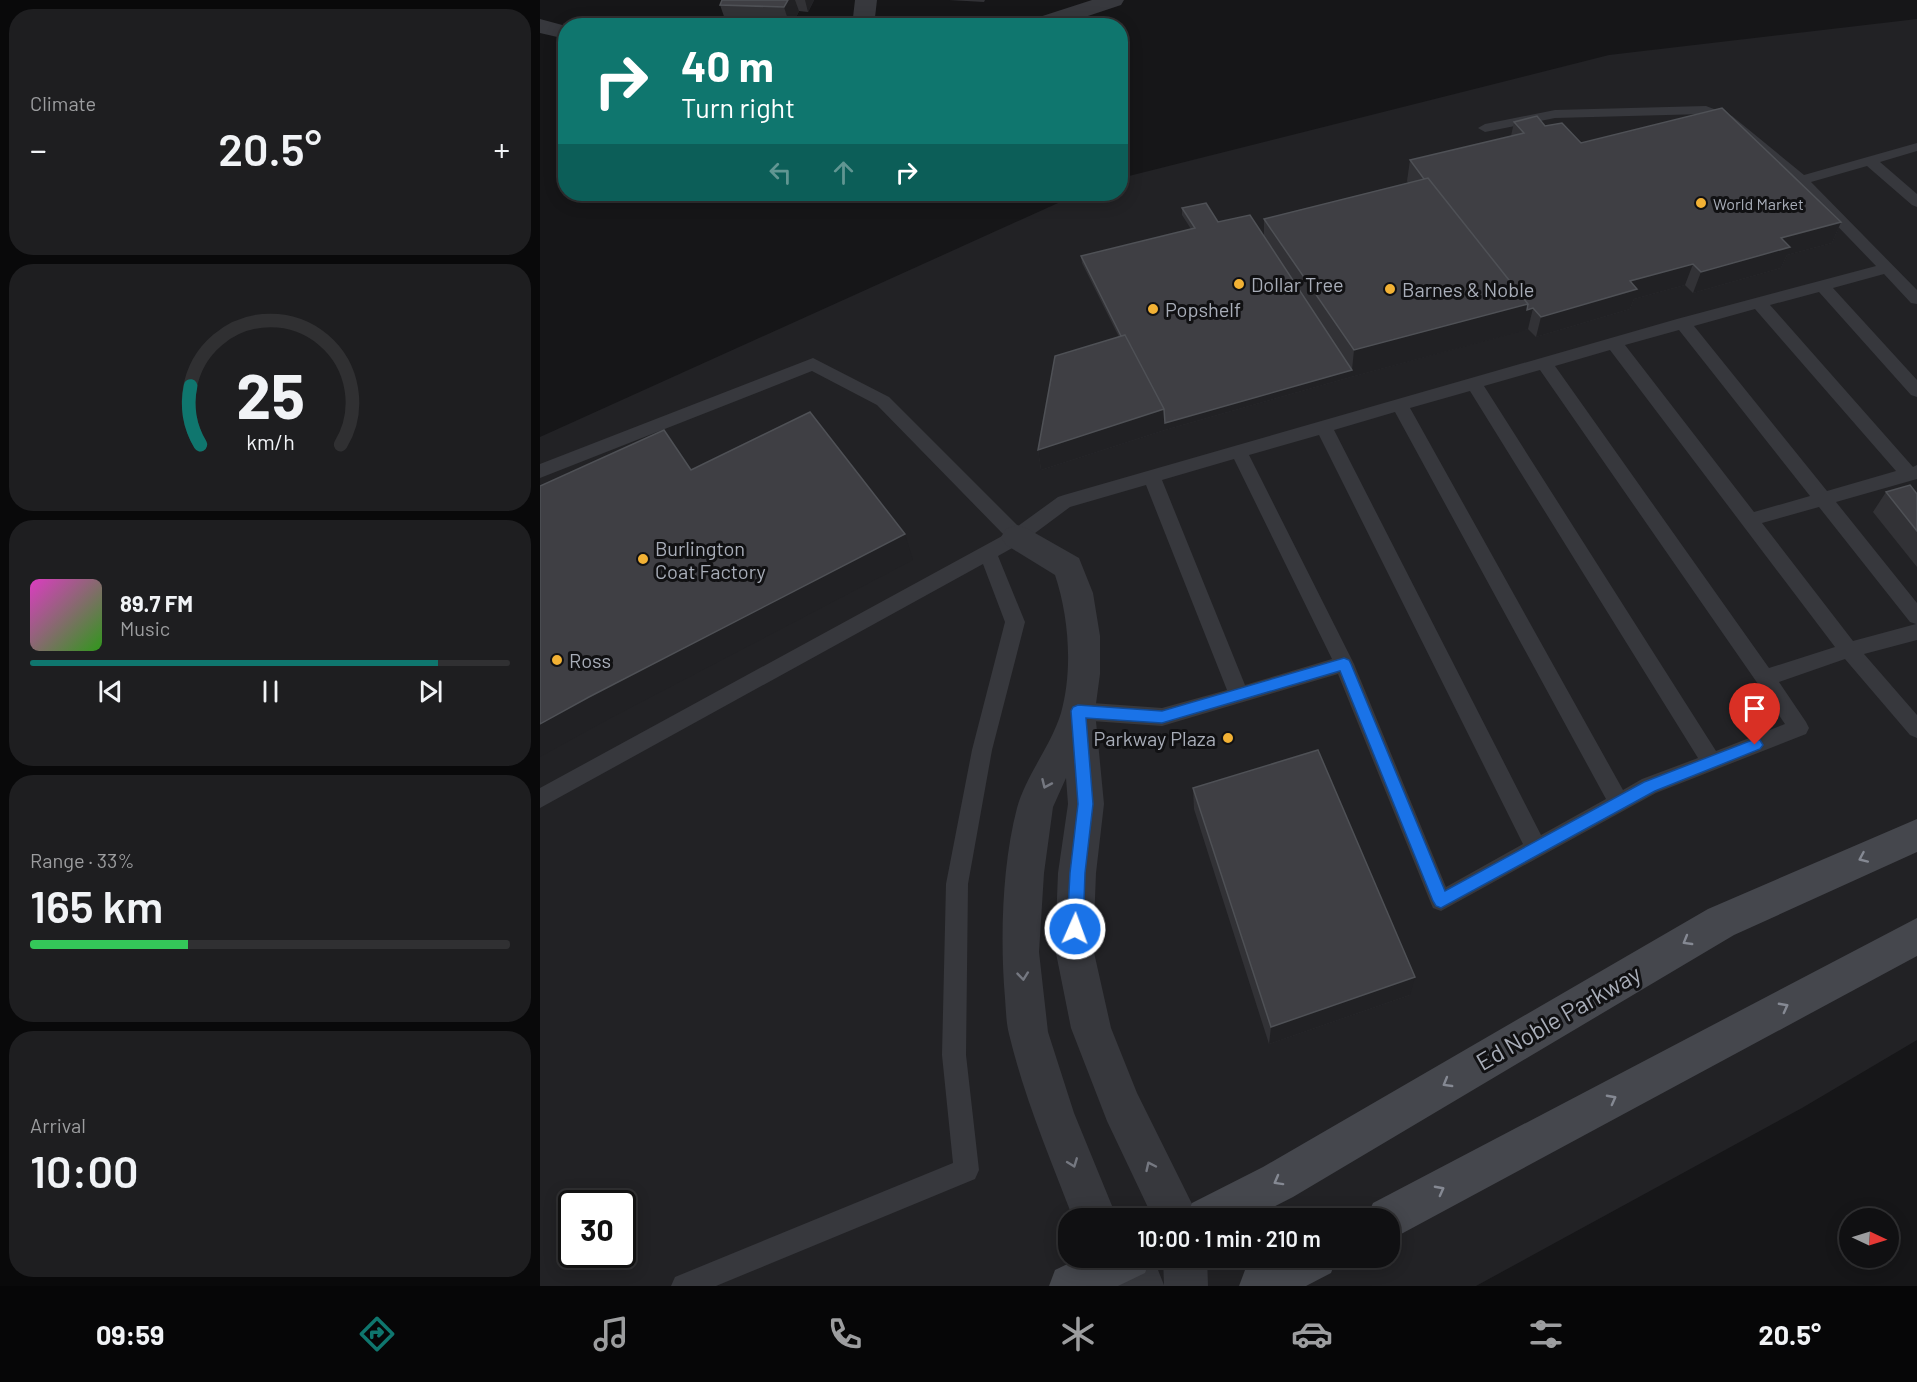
<!DOCTYPE html>
<meta charset="utf-8">
<style>
body{margin:0;font-family:Barlow,sans-serif;background:#1e1e20;color:#f1f3f6;height:100vh;display:flex;flex-direction:column;font-size:22px;white-space:nowrap}
*{box-sizing:border-box;margin:0}
p{font-size:20px;color:#9c9d9f}
.icon{flex:none;width:33px;height:33px;fill:none;stroke:currentColor;stroke-width:2;stroke-linecap:round;stroke-linejoin:round}
.map{position:relative;flex:1;overflow:hidden}
.sheet{display:flex;flex-direction:column;gap:9px;padding:9px;background:#09090a;width:540px}
.sheet>*{flex:none}
.banner{position:absolute;left:18px;top:18px;width:570px;height:183px;border-radius:24px;box-shadow:0 3px 15px #0003,0 0 0 2px #303032;background:#0f766e;color:#fff;overflow:hidden}
.needle{width:39px;rotate:94deg}
.controls{position:absolute;left:1299px;top:1208px;display:grid;gap:12px}
.controls a{display:grid;place-items:center;width:60px;height:60px;border-radius:50%;background:#101012;box-shadow:0 3px 15px #0003,0 0 0 2px #303032;font-size:30px}
.speed{position:absolute;left:18px;top:1190px;display:flex;gap:12px;font-size:30px;font-weight:700;text-align:center}
.speed>*{display:grid;place-content:center;width:78px;height:78px;border-radius:50%;background:#101012;box-shadow:0 3px 15px #0003,0 0 0 2px #303032;line-height:1}
.speed .limit{border:3px solid #111;border-radius:9px;background:#fff;color:#111}
.pin{position:absolute;display:grid;place-items:center;width:51px;height:51px;color:#fff;margin:-62px -26px;border-radius:50% 50% 50% 0;rotate:-45deg;box-shadow:0 0 6px #0007}
.pin .icon{rotate:45deg}
.me{position:absolute;width:66px;margin:-33px;rotate:2deg;stroke-linejoin:round;filter:drop-shadow(0 0 4px #0008)}
.turn{display:flex;align-items:center;gap:21px;height:126px;padding:0 24px;font-size:27px}
.turn .icon{width:78px;height:78px;stroke-width:2.5}
.turn b{display:block;font-size:42px;line-height:51px}
.lanes{display:flex;align-items:center;height:57px;padding:0 24px;background:#0003;justify-content:center;gap:30px;direction:ltr}
.lanes .off{opacity:.35}
.big{font-size:45px;font-weight:600;line-height:1.1}
.sheet .widget{flex:1;display:flex;flex-direction:column;justify-content:center;gap:9px;min-width:0;padding:0 21px;border-radius:24px;background:#1e1e20}
.sheet .dial{align-items:center;gap:0}
.dial svg{height:156px;overflow:visible;fill:none;stroke:#303032;stroke-width:7;stroke-linecap:round;text-anchor:middle}
.dial text{fill:#f1f3f6;stroke:none}
.song{display:flex;align-items:center;gap:18px}
.cover{width:72px;height:72px;border-radius:9px;background:linear-gradient(135deg,hsl(310 70% 55%),hsl(110 70% 35%))}
.played{height:6px;border-radius:3px;background:linear-gradient(90deg,#0f766e 85%,#303032 85%)}
.keys{display:flex;justify-content:space-around;direction:ltr}
.heat{display:flex;justify-content:space-between;align-items:center;font-size:33px;direction:ltr}
.charge{height:9px;border-radius:4px;background:linear-gradient(90deg,#34c759 33%,#303032 0)}
.trip{position:absolute;left:518px;top:1208px;width:342px;height:60px;border-radius:24px;background:#101012;box-shadow:0 3px 15px #0003,0 0 0 2px #303032;font-weight:600;line-height:60px;text-align:center}
.dock{display:flex;height:96px;justify-content:space-around;align-items:center;background:#060607;color:#9c9d9f}
.dock .icon{width:42px;height:42px}
.dock .selected{color:#0f766e}
.dock b{font-size:27px;color:#f1f3f6}
main{display:flex;flex:1;min-height:0}
.map>svg:first-child{display:block}
.built{fill:#222225;fill-rule:evenodd}
.lines{fill:none;stroke-linecap:round;stroke-linejoin:round}
.service{fill:#37383d;fill-rule:evenodd}
.minor{fill:#37383d;fill-rule:evenodd}
.secondary{fill:#45474d;fill-rule:evenodd}
.wall{fill:#323236}
.shaded-wall{fill:#212124}
.building{fill:#3f3f44;stroke:#4f5156;stroke-width:1.5}
.oneway{stroke:#757881}
.oneway2{stroke:#858993}
.route{fill:#1a73e8;stroke:#114b97;stroke-width:1.5}
.poi-dot{fill:#f2b134;stroke:#111113;stroke-width:2}
.labels{text-anchor:middle;dominant-baseline:central;stroke-width:6;stroke-linejoin:round;paint-order:stroke}
.far-poi-label{font-size:16px;fill:#a8adb8;stroke:#111113;text-anchor:start}
.poi-label{font-size:20px;fill:#a8adb8;stroke:#111113;text-anchor:start}
.near-street-label{font-size:24px;fill:#a8adb8;stroke:#111113}
</style>
<main>
<section class="sheet">
<div class="widget"><p>Climate</p>
<div class="heat"><a>−</a><b class="big">20.5°</b><a>+</a></div>
</div>
<div class="widget dial"><svg viewBox="0 0 100 80">
<path d="M14 69A42 42 0 1 1 86 69"/>
<path d="M14 69A42 42 0 0 1 9 39" stroke="#0f766e"/>
<text x="50" y="56" font-size="32" font-weight="700">25</text>
<text x="50" y="72" font-size="11">km/h</text>
</svg></div>
<div class="widget">
<div class="song"><i class="cover"></i><div><b>89.7 FM</b><p>Music</p></div></div>
<div class="played"></div>
<div class="keys"><svg class="icon" aria-label="previous" viewBox="0 0 24 24"><path d="M18 5L8 12l10 7zM5 5v14"/></svg><svg class="icon" aria-label="pause" viewBox="0 0 24 24"><path d="M8 5v14M16 5v14"/></svg><svg class="icon" aria-label="next" viewBox="0 0 24 24"><path d="M6 5l10 7-10 7zM19 5v14"/></svg></div>
</div>
<div class="widget"><p>Range · 33%</p><b class="big">165 km</b><div class="charge"></div></div>
<div class="widget"><p>Arrival</p><b class="big">10:00</b></div>
</section>
<div class="map">
<svg width="1377" height="1286" viewBox="0 0 1377 1286">
<rect width="100%" height="100%" fill="#161618"/>
<!-- built -->
<path class="built" d="M 1377,19 L 1377,1040 L 1262,1108 L 936,1286 L 0,1286 L 0,437 L 538,194 L 580,194 L 581,178 L 1069,55 ZM 32,1203 L 82,1203 L 82,1254 L 32,1254 ZM 528,1218 L 849,1218 L 849,1257 L 528,1257 Z"/>
<g class="lines">
<!-- service -->
<path class="service" d="M 1166,106 L 1192,116 L 1264,175 L 1377,143 L 1377,151 L 1340,162 L 1377,194 L 1377,207 L 1372,205 L 1327,166 L 1271,182 L 1377,290 L 1377,304 L 1371,303 L 1344,274 L 1293,288 L 1377,380 L 1377,397 L 1371,395 L 1279,292 L 1230,305 L 1373,467 L 1377,465 L 1377,479 L 1296,502 L 1377,603 L 1377,640 L 1324,654 L 1377,715 L 1377,738 L 1370,735 L 1305,659 L 1239,682 L 1266,722 L 1269,728 L 1266,734 L 1116,793 L 901,911 L 893,908 L 890,901 L 798,674 L 622,726 L 538,720 L 531,717 L 528,711 L 531,705 L 538,702 L 622,708 L 687,690 L 606,485 L 530,507 L 483,542 L 458,556 L 485,622 L 452,750 L 428,884 L 426,1055 L 439,1170 L 435,1179 L 176,1286 L 131,1286 L 135,1277 L 413,1163 L 402,1055 L 406,884 L 432,750 L 465,622 L 443,564 L 0,808 L 0,788 L 464,535 L 337,405 L 272,371 L 0,478 L 0,464 L 273,358 L 349,397 L 478,526 L 518,497 L 524,495 L 1137,319 L 1336,266 L 1256,183 L 1182,122 L 1164,114 L 1015,118 L 945,132 L 938,128 L 945,124 L 1015,110 ZM 1215,309 L 1356,471 L 1287,491 L 1154,326 ZM 1139,330 L 1270,496 L 1214,512 L 1085,345 ZM 1070,350 L 1295,647 L 1229,668 L 1015,366 ZM 1000,370 L 1218,684 L 1245,724 L 1176,751 L 944,386 ZM 930,391 L 1158,758 L 1102,779 L 1083,790 L 870,408 ZM 855,412 L 1066,799 L 1001,835 L 794,430 ZM 779,435 L 983,844 L 906,887 L 814,664 L 709,455 ZM 694,459 L 792,659 L 705,685 L 622,480 ZM 1279,507 L 1370,622 L 1376,624 L 1313,641 L 1222,523 Z"/>
<!-- minor -->
<path class="minor" d="M 315,0 L 337,0 L 334,26 L 312,26 Z
M 552,0 L 584,0 L 581,5 L 518,26 L 484,26 L 487,21 Z
M 0,19 L 26,26 L 26,39 L 0,33 Z
M 477,525 L 488,529 L 539,558 L 553,593 L 560,636 L 560,674 L 555,711 L 564,804 L 556,873 L 553,948 L 571,1028 L 597,1093 L 659,1218 L 613,1218 L 567,1121 L 531,1028 L 515,948 L 518,873 L 528,804 L 526,778 L 513,807 L 504,873 L 499,952 L 508,1032 L 534,1113 L 577,1218 L 533,1218 C 510,1158 484,1097 469,1034 C 466,1022 466,1010 465,998 C 460,940 462,865 477,808 C 486,775 511,746 521,713 C 533,670 529,617 515,575 L 466,545 L 461,537 L 466,529 Z
M 551,1257 L 603,1257 L 618,1270 L 624,1285 L 623,1257 L 667,1257 L 668,1286 L 569,1286 L 560,1279 Z"/>
<!-- secondary -->
<path class="secondary" d="M 1377,819 L 1377,852 L 1194,935 L 753,1197 L 712,1218 L 645,1218 L 652,1203 L 723,1167 L 1168,909 Z
M 1377,918 L 1377,956 L 863,1233 L 849,1239 L 849,1218 L 826,1218 L 833,1203 Z
M 542,1257 L 611,1257 L 605,1273 L 578,1286 L 509,1286 L 515,1270 Z
M 730,1257 L 797,1257 L 791,1273 L 766,1286 L 699,1286 L 705,1270 Z"/>
</g>
<!-- wall -->
<path class="wall" d="M 182,0 L 274,0 L 268,12 L 259,11 L 252,26 L 187,25 L 180,5 Z
M 409,0 L 445,0 L 444,2 Z
M 974,122 L 1005,126 L 1041,143 L 1301,222 L 1292,243 L 1247,255 L 1241,268 L 1153,293 L 1145,285 L 1094,299 L 1090,309 L 996,337 L 988,329 L 811,377 L 625,430 L 501,470 L 498,450 L 579,337 L 542,263 L 541,256 L 651,229 L 642,215 L 642,208 L 678,222 L 724,237 L 724,219 L 868,183 L 867,181 L 870,160 L 971,136 Z
M 1346,492 L 1377,494 L 1377,567 L 1333,512 Z
M 653,788 L 870,995 L 729,1044 L 654,809 Z"/>
<!-- shaded-wall -->
<path class="shaded-wall" d="M 248,0 L 255,0 L 259,11 L 252,26 L 250,26 L 244,7 Z
M 265,0 L 274,0 L 268,12 Z
M 1301,222 L 1292,243 L 1247,255 L 1241,268 L 1153,293 L 1161,272 L 1241,238 Z
M 1153,264 L 1145,285 L 1094,299 L 1090,309 L 996,337 L 1001,317 L 1090,281 Z
M 988,304 L 993,308 L 988,329 L 982,331 L 811,377 L 625,430 L 501,470 L 498,450 L 624,409 L 812,370 L 814,350 Z
M 365,534 L 373,560 L 67,720 L 0,757 L 0,724 L 49,697 Z
M 875,977 L 870,995 L 729,1044 L 731,1027 Z"/>
<!-- building -->
<path class="building" d="M 182,0 L 248,0 L 244,7 L 180,5 Z
M 1182,108 L 1301,222 L 1241,238 L 1250,247 L 1161,272 L 1153,264 L 1090,281 L 1097,289 L 1001,317 L 993,308 L 987,310 L 988,304 L 888,178 L 884,179 L 870,160 L 984,133 L 974,122 L 997,116 L 1005,126 L 1022,123 L 1041,143 Z
M 888,178 L 988,304 L 814,350 L 724,219 Z
M 666,203 L 678,222 L 710,215 L 812,370 L 625,423 L 624,409 L 585,335 L 581,336 L 541,256 L 655,228 L 642,208 Z
M 585,335 L 624,409 L 498,450 L 515,356 Z
M 270,412 L 365,534 L 49,697 L 0,724 L 0,486 L 124,430 L 151,470 Z
M 1370,485 L 1377,494 L 1377,531 L 1346,492 Z
M 778,750 L 875,977 L 731,1027 L 653,788 Z"/>
<!-- one-way arrows -->
<defs><path id="oneway-chevron" d="M-2-3.5L2.5 0L-2 3.5" fill="none" stroke-width="1.6" stroke-linecap="round" stroke-linejoin="round" transform="scale(1.5)"/></defs>
<g class="oneway">
<use href="#oneway-chevron" transform="translate(506 784) rotate(114)"/>
<use href="#oneway-chevron" transform="translate(483 976) rotate(84)"/>
<use href="#oneway-chevron" transform="translate(533 1163) rotate(69)"/>
<use href="#oneway-chevron" transform="translate(610 1166) rotate(-115)"/>
</g>
<g class="oneway2">
<use href="#oneway-chevron" transform="translate(1323 858) rotate(156)"/>
<use href="#oneway-chevron" transform="translate(1147 941) rotate(150)"/>
<use href="#oneway-chevron" transform="translate(1244 1007) rotate(-28)"/>
<use href="#oneway-chevron" transform="translate(907 1083) rotate(150)"/>
<use href="#oneway-chevron" transform="translate(1072 1099) rotate(-28)"/>
<use href="#oneway-chevron" transform="translate(738 1181) rotate(151)"/>
<use href="#oneway-chevron" transform="translate(900 1190) rotate(-28)"/>
</g>
<!-- route -->
<path class="route" d="M 804,658 L 809,660 L 811,664 L 905,891 L 1104,782 L 1215,739 L 1220,740 L 1223,745 L 1220,749 L 1115,791 L 901,908 L 896,906 L 893,901 L 800,671 L 622,723 L 546,718 L 553,804 L 545,873 L 543,929 L 541,935 L 535,937 L 529,935 L 527,929 L 530,873 L 538,804 L 531,711 L 533,707 L 538,705 L 622,711 Z"/>
<!-- markers -->
<g class="poi-dot">
<circle cx="1161" cy="203" r="6"/>
<circle cx="699" cy="284" r="6"/>
<circle cx="850" cy="289" r="6"/>
<circle cx="613" cy="309" r="6"/>
<circle cx="103" cy="559" r="6"/>
<circle cx="17" cy="660" r="6"/>
<circle cx="688" cy="738" r="6"/>
</g>
<g class="labels">
<!-- far-poi labels -->
<g class="far-poi-label">
<text x="1173" y="203">World Market</text>
</g>
<!-- poi labels -->
<g class="poi-label">
<text x="711" y="284">Dollar Tree</text>
<text x="862" y="289">Barnes &amp; Noble</text>
<text x="625" y="309">Popshelf</text>
<text x="115" y="548">Burlington<tspan x="115" dy="23">Coat Factory</tspan></text>
<text x="29" y="660">Ross</text>
<text x="676" y="738" text-anchor="end">Parkway Plaza</text>
</g>
<!-- near-street labels -->
<g class="near-street-label">
<text transform="translate(1018 1017) rotate(-30)">Ed Noble Parkway</text>
</g>
</g>
</svg>
<div class="controls">
<a><svg class="needle" viewBox="-14 -14 28 28"><path d="M0-13l5 13h-10z" fill="#e53935"/><path d="M0 13l5-13h-10z" fill="#9c9d9f"/></svg></a>
</div>
<div class="speed"><div class="limit">30</div></div>
<div class="pin" style="left:1215px;top:745px;background:#d93025"><svg class="icon" aria-label="arrive" viewBox="0 0 24 24"><path d="M6 21V4h12l-3 4 3 4H6"/></svg></div>
<svg class="me" style="left:535px;top:929px" viewBox="-20 -20 40 40"><circle r="17" fill="#1a73e8" stroke="#fff" stroke-width="3"/><path d="M0-11L8 9 0 5-8 9z" fill="#fff"/></svg>
<div class="trip">10:00 · 1 min · 210 m</div>
<div class="banner">
<div class="turn"><svg class="icon" aria-label="right" viewBox="0 0 24 24"><path d="M7 20v-9h11M14 6l5 5-5 5"/></svg><div><b>40 m</b>Turn right</div></div>
<div class="lanes"><svg class="icon off" aria-label="left" viewBox="0 0 24 24"><path d="M17 20v-9H6M10 6l-5 5 5 5"/></svg><svg class="icon off" aria-label="ahead" viewBox="0 0 24 24"><path d="M12 20V5M6 11l6-6 6 6"/></svg><svg class="icon" aria-label="right" viewBox="0 0 24 24"><path d="M7 20v-9h11M14 6l5 5-5 5"/></svg></div>
</div>
</div>
</main>
<nav class="dock">
<b>09:59</b>
<svg class="icon selected" aria-label="directions" viewBox="0 0 24 24"><path d="M12 3l9 9-9 9-9-9zM9 14v-3h6M13 9l2 2-2 2"/></svg>
<svg class="icon" aria-label="music" viewBox="0 0 24 24"><path d="M9 18V5l10-2v13"/><circle cx="6" cy="18" r="3"/><circle cx="16" cy="16" r="3"/></svg>
<svg class="icon" aria-label="phone" viewBox="0 0 24 24"><path d="M5 4h4l2 5-3 2q2 4 5 5l2-3 5 2v4C11 20 4 13 5 4z"/></svg>
<svg class="icon" aria-label="climate" viewBox="0 0 24 24"><path d="M12 3v18M4 7l16 10M4 17L20 7"/></svg>
<svg class="icon" aria-label="car" viewBox="0 0 24 24"><path d="M5 17H2v-5l4-1 3-4h7l3 4 3 1v5h-3M9 17h6M6 11h13"/><circle cx="7" cy="17" r="2"/><circle cx="17" cy="17" r="2"/></svg>
<svg class="icon" aria-label="filters" viewBox="0 0 24 24"><path d="M4 7h16M4 17h16"/><circle cx="9" cy="7" r="2"/><circle cx="15" cy="17" r="2"/></svg>
<b>20.5°</b>
</nav>
